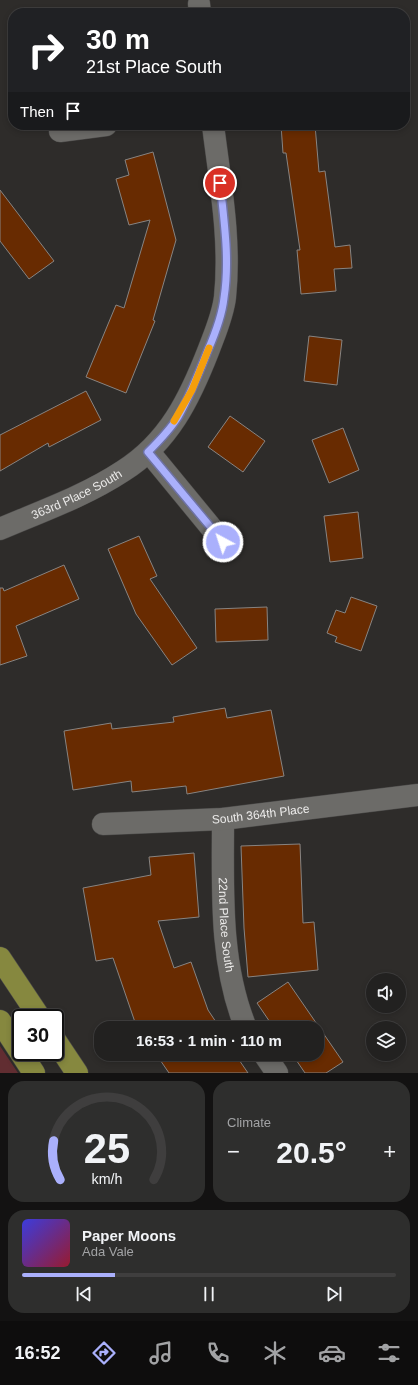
<!DOCTYPE html>
<meta charset="utf-8">
<style>
body{margin:0;font-family:Helvetica,sans-serif;background:#2e2e2d;color:#f1f3f6;height:100vh;display:flex;flex-direction:column;font-size:15px;white-space:nowrap}
*{box-sizing:border-box;margin:0}
p{font-size:13px;color:#a2a3a5}
.icon{flex:none;width:22px;height:22px;fill:none;stroke:currentColor;stroke-width:2;stroke-linecap:round;stroke-linejoin:round}
.map{position:relative;height:1073px;overflow:hidden}
.drawer{display:flex;flex-direction:column;gap:8px;padding:8px;background:#131212;flex:1}
.drawer>*{flex:none}
.hud{position:absolute;left:8px;top:8px;width:402px;height:122px;border-radius:16px;box-shadow:0 2px 6px #0003,0 0 0 1px #3f3e3e;background:#202124;color:#fff;overflow:hidden}
.buttons{position:absolute;left:366px;top:973px;display:grid;gap:8px}
.buttons a{display:grid;place-items:center;width:40px;height:40px;border-radius:50%;background:#222120;box-shadow:0 2px 6px #0003,0 0 0 1px #3f3e3e;font-size:20px}
.speed{position:absolute;left:12px;top:1009px;display:flex;gap:8px;font-size:20px;font-weight:700;text-align:center}
.speed>*{display:grid;place-content:center;width:52px;height:52px;border-radius:50%;background:#222120;box-shadow:0 2px 6px #0003,0 0 0 1px #3f3e3e;line-height:1}
.speed .limit{border:2px solid #111;border-radius:6px;background:#fff;color:#111}
.pin{position:absolute;display:grid;place-items:center;width:34px;height:34px;color:#fff;margin:-17px;border:2px solid #fff;border-radius:50%;box-shadow:0 1px 4px #0007}
.me{position:absolute;width:44px;margin:-22px;rotate:320deg;stroke-linejoin:round;filter:drop-shadow(0 0 3px #0008)}
.turn{display:flex;align-items:center;gap:14px;height:84px;padding:0 12px;font-size:18px}
.turn .icon{width:52px;height:52px;stroke-width:2.5}
.turn b{display:block;font-size:28px;line-height:34px}
.then{display:flex;align-items:center;height:38px;padding:0 12px;background:#0003;gap:8px;font-size:15px}
.big{font-size:30px;font-weight:800;line-height:1.1}
.drawer .card{flex:1;display:flex;flex-direction:column;justify-content:center;gap:6px;min-width:0;padding:0 14px;border-radius:16px;background:#2e2e2d}
.drawer .dial{align-items:center;gap:0}
.dial svg{height:104px;overflow:visible;fill:none;stroke:#3f3e3e;stroke-width:7;stroke-linecap:round;text-anchor:middle}
.dial text{fill:#f1f3f6;stroke:none}
.song{display:flex;align-items:center;gap:12px}
.cover{width:48px;height:48px;border-radius:6px;background:linear-gradient(135deg,hsl(240 70% 55%),hsl(350 70% 35%))}
.played{height:4px;border-radius:2px;background:linear-gradient(90deg,#aab0fc 25%,#3f3e3e 25%)}
.keys{display:flex;justify-content:space-around;direction:ltr}
.heat{display:flex;justify-content:space-between;align-items:center;font-size:22px;direction:ltr}
.drawer .tiles{flex:1;display:grid;gap:8px;grid-template-columns:1fr 1fr}
.card:last-child{grid-column:span 2}
.trip{position:absolute;left:94px;top:1021px;width:230px;height:40px;border-radius:16px;background:#222120;box-shadow:0 2px 6px #0003,0 0 0 1px #3f3e3e;font-weight:800;line-height:40px;text-align:center}
.dock{display:flex;height:64px;justify-content:space-around;align-items:center;background:#0e0d0d;color:#a2a3a5}
.dock .icon{width:28px;height:28px}
.dock .selected{color:#aab0fc}
.dock b{font-size:18px;color:#f1f3f6}
.map>svg:first-child{display:block}
.green{fill:#612d31}
.building{fill:#682b01;stroke:#878482}
.lines{fill:none;stroke-linecap:round;stroke-linejoin:round}
.street-casing{stroke:#494847;stroke-width:23}
.primary-casing{stroke:#494847;stroke-width:23}
.street{stroke:#6c6b68;stroke-width:22}
.primary{stroke:#86883f;stroke-width:22}
.route-casing{stroke:#6e72a4;stroke-width:10}
.route{stroke:#aab0fc;stroke-width:7}
.slow{stroke:#f59e0b;stroke-width:7}
.labels{text-anchor:middle;dominant-baseline:central;stroke-width:4;stroke-linejoin:round;paint-order:stroke}
.street-label{font-size:12px;fill:#ecebea;stroke:#242320}
</style>
<div class="map">
<svg width="418" height="1073" viewBox="0 0 418 1073">
<rect width="100%" height="100%" fill="#2e2c2a"/>
<!-- green -->
<path class="green" d="M 0,1046 L 18,1073 L 0,1073 Z"/>
<!-- building -->
<path class="building" d="M 281,125 L 315,125 L 319,172 L 325,171 L 335,247 L 350,245 L 352,268 L 334,269 L 336,291 L 301,294 L 297,250 L 300,250 L 286,153 L 283,153 Z
M 153,152 L 176,240 L 153,320 L 155,321 L 126,393 L 86,377 L 116,305 L 124,308 L 150,220 L 129,225 L 116,179 L 129,175 L 125,160 Z
M 0,190 L 54,261 L 29,279 L 0,241 Z
M 309,336 L 342,340 L 337,385 L 304,381 Z
M 86,391 L 101,420 L 49,447 L 48,443 L 0,471 L 0,435 Z
M 230,416 L 265,441 L 243,472 L 208,447 Z
M 343,428 L 359,470 L 329,483 L 312,440 Z
M 358,512 L 363,558 L 330,562 L 324,516 Z
M 139,536 L 157,576 L 150,579 L 197,648 L 172,665 L 136,614 L 108,549 Z
M 64,565 L 79,599 L 16,626 L 27,656 L 0,665 L 0,588 L 3,588 L 4,591 Z
M 351,597 L 377,606 L 361,651 L 335,642 L 337,637 L 327,633 L 336,610 L 345,613 Z
M 267,607 L 268,640 L 216,642 L 215,609 Z
M 225,708 L 227,718 L 271,710 L 284,776 L 187,794 L 186,786 L 132,792 L 131,781 L 73,790 L 64,731 L 111,723 L 112,729 L 174,722 L 173,717 Z
M 300,844 L 303,923 L 314,922 L 318,970 L 248,977 L 244,928 L 241,846 Z
M 194,853 L 199,917 L 158,921 L 174,968 L 191,962 L 208,1010 L 220,1028 L 137,1028 L 113,958 L 96,961 L 83,888 L 151,875 L 149,857 Z
M 288,982 L 343,1062 L 326,1073 L 305,1073 L 292,1054 L 317,1054 L 317,1028 L 274,1028 L 257,1003 Z
M 156,1054 L 235,1054 L 248,1073 L 169,1073 Z"/>
<g class="lines">
<defs>
<g id="street">
<path d="M 199,4 L 200,13"/>
<path d="M 60,131 L 106,125"/>
<path d="M 149,452 L 223,542"/>
<path id="s1" d="M 0,529 C 42,511 85,496 123,471 C 169,442 190,398 209,349 C 215,333 223,315 225,297 C 231,240 220,182 213,125"/>
<path id="s2" d="M 223,819 C 223,888 219,963 246,1028"/>
<path id="s3" d="M 103,824 L 223,819 L 418,795"/>
<path d="M 264,1054 L 277,1073"/>
</g>
<path id="primary" d="M 0,958 L 40,1018
M 0,1021 L 34,1073
M 55,1040 L 77,1073"/>
</defs>
<!-- street casing -->
<use href="#street" class="street-casing"/>
<!-- primary casing -->
<use href="#primary" class="primary-casing"/>
<!-- street -->
<use href="#street" class="street"/>
<!-- primary -->
<use href="#primary" class="primary"/>
</g>
<g class="lines">
<defs>
<path id="route" d="M 220,183 C 224,221 230,260 224,298 C 222,316 215,334 208,350 C 199,373 190,396 178,417 C 170,430 159,441 148,452 L 223,542"/>
</defs>
<!-- route casing -->
<use href="#route" class="route-casing"/>
<!-- route -->
<use href="#route" class="route"/>
<!-- slow -->
<path class="slow" d="M 174,421 L 192,390 L 209,348"/>
</g>
<g class="labels">
<!-- street labels -->
<g class="street-label">
<text stroke="none"><textPath href="#s1" startOffset="84">363rd Place South</textPath></text>
<text stroke="none"><textPath href="#s3" startOffset="158">South 364th Place</textPath></text>
<text stroke="none"><textPath href="#s2" startOffset="106">22nd Place South</textPath></text>
</g>
</g>
</svg>
<div class="buttons">
<a><svg class="icon" aria-label="sound" viewBox="0 0 24 24"><path d="M4 9h4l5-4v14l-5-4H4zM17 9q2 3 0 6"/></svg></a>
<a><svg class="icon" aria-label="layers" viewBox="0 0 24 24"><path d="M12 4l9 5-9 5-9-5zM3 14l9 5 9-5"/></svg></a>
</div>
<div class="speed"><div class="limit">30</div></div>
<div class="pin" style="left:220px;top:183px;background:#d93025"><svg class="icon" aria-label="arrive" viewBox="0 0 24 24"><path d="M6 21V4h12l-3 4 3 4H6"/></svg></div>
<svg class="me" style="left:223px;top:542px" viewBox="-20 -20 40 40"><circle r="17" fill="#aab0fc" stroke="#fff" stroke-width="3"/><path d="M0-11L8 9 0 5-8 9z" fill="#fff"/></svg>
<div class="trip">16:53 · 1 min · 110 m</div>
<div class="hud">
<div class="turn"><svg class="icon" aria-label="right" viewBox="0 0 24 24"><path d="M7 20v-9h11M14 6l5 5-5 5"/></svg><div><b>30 m</b>21st Place South</div></div>
<div class="then">Then<svg class="icon" aria-label="arrive" viewBox="0 0 24 24"><path d="M6 21V4h12l-3 4 3 4H6"/></svg></div>
</div>
</div>
<section class="drawer">
<div class="tiles">
<div class="card dial"><svg viewBox="0 0 100 80">
<path d="M14 69A42 42 0 1 1 86 69"/>
<path d="M14 69A42 42 0 0 1 9 39" stroke="#aab0fc"/>
<text x="50" y="56" font-size="32" font-weight="700">25</text>
<text x="50" y="72" font-size="11">km/h</text>
</svg></div>
<div class="card"><p>Climate</p>
<div class="heat"><a>−</a><b class="big">20.5°</b><a>+</a></div>
</div>
<div class="card">
<div class="song"><i class="cover"></i><div><b>Paper Moons</b><p>Ada Vale</p></div></div>
<div class="played"></div>
<div class="keys"><svg class="icon" aria-label="previous" viewBox="0 0 24 24"><path d="M18 5L8 12l10 7zM5 5v14"/></svg><svg class="icon" aria-label="pause" viewBox="0 0 24 24"><path d="M8 5v14M16 5v14"/></svg><svg class="icon" aria-label="next" viewBox="0 0 24 24"><path d="M6 5l10 7-10 7zM19 5v14"/></svg></div>
</div>
</div>
</section>
<nav class="dock">
<b>16:52</b>
<svg class="icon selected" aria-label="directions" viewBox="0 0 24 24"><path d="M12 3l9 9-9 9-9-9zM9 14v-3h6M13 9l2 2-2 2"/></svg>
<svg class="icon" aria-label="music" viewBox="0 0 24 24"><path d="M9 18V5l10-2v13"/><circle cx="6" cy="18" r="3"/><circle cx="16" cy="16" r="3"/></svg>
<svg class="icon" aria-label="phone" viewBox="0 0 24 24"><path d="M5 4h4l2 5-3 2q2 4 5 5l2-3 5 2v4C11 20 4 13 5 4z"/></svg>
<svg class="icon" aria-label="climate" viewBox="0 0 24 24"><path d="M12 3v18M4 7l16 10M4 17L20 7"/></svg>
<svg class="icon" aria-label="car" viewBox="0 0 24 24"><path d="M5 17H2v-5l4-1 3-4h7l3 4 3 1v5h-3M9 17h6M6 11h13"/><circle cx="7" cy="17" r="2"/><circle cx="17" cy="17" r="2"/></svg>
<svg class="icon" aria-label="filters" viewBox="0 0 24 24"><path d="M4 7h16M4 17h16"/><circle cx="9" cy="7" r="2"/><circle cx="15" cy="17" r="2"/></svg>
</nav>
